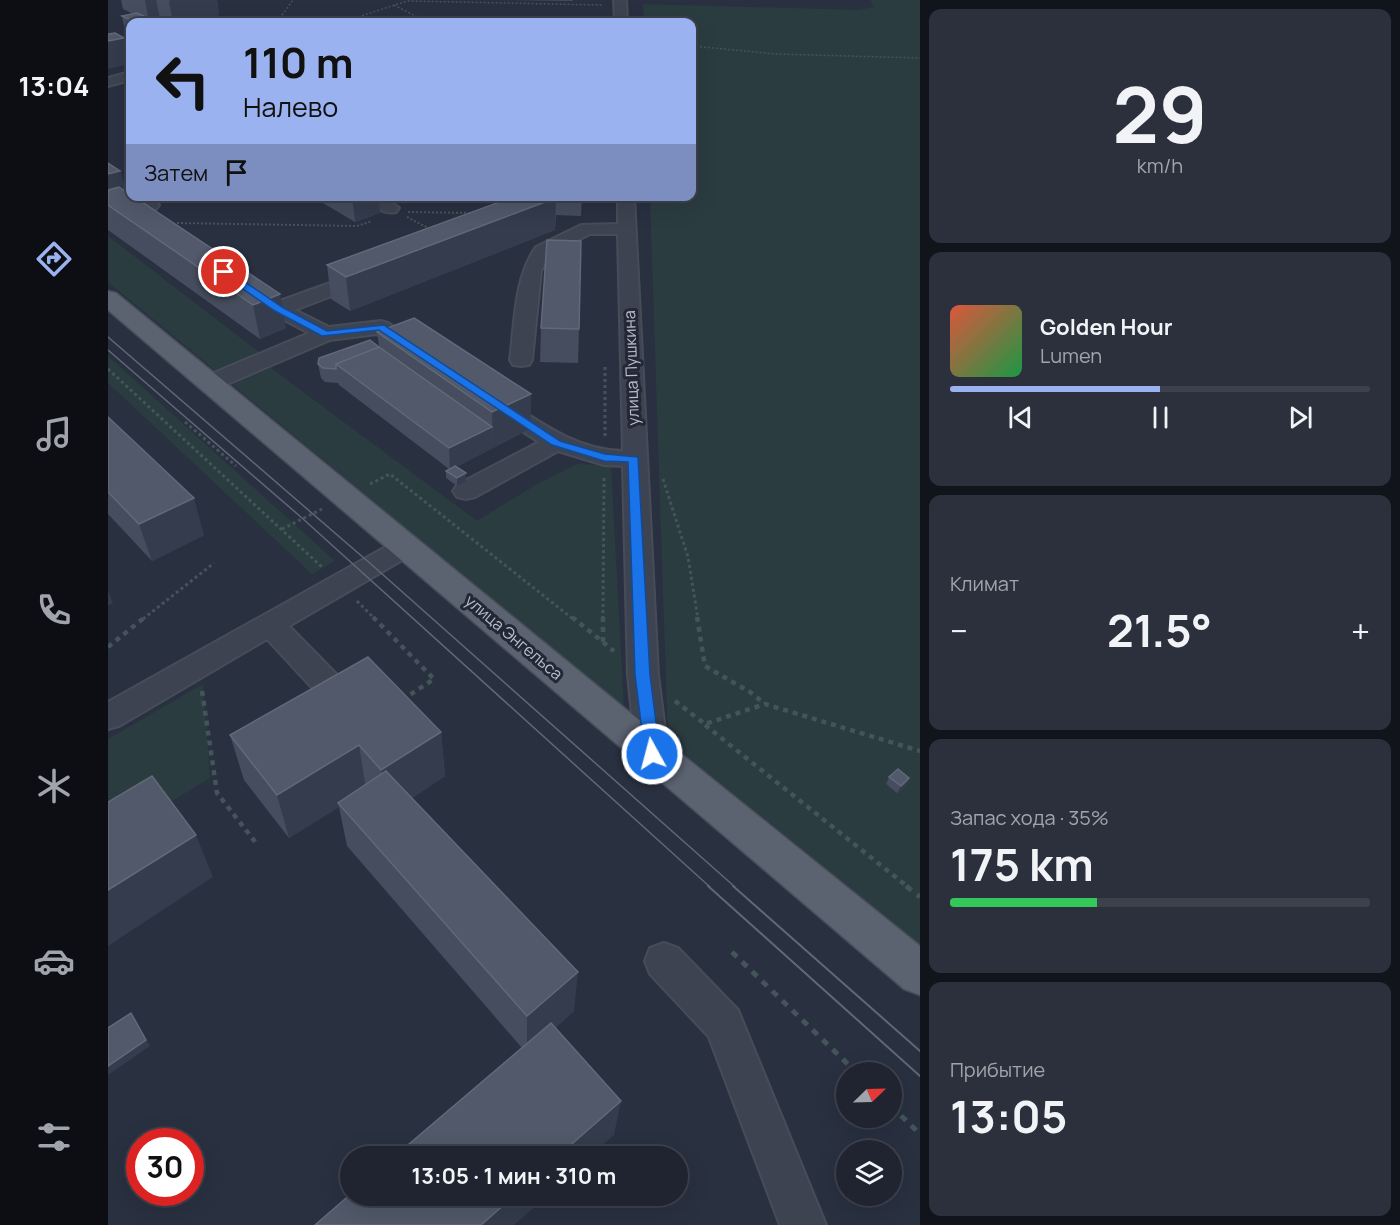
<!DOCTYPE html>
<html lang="ru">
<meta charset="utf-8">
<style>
body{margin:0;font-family:Manrope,sans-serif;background:#2c303c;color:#f1f3f6;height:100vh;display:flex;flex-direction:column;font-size:22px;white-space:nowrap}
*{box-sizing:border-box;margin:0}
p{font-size:20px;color:#a1a4ab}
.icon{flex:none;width:33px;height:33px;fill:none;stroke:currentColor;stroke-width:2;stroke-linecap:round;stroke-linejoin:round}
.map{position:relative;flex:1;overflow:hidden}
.side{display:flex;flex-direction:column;gap:9px;padding:9px;background:#11141a;width:480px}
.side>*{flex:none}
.guide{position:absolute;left:18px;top:18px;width:570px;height:183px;border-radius:12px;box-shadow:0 6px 24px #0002,0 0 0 2px #3c414c;background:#9ab2ef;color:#111;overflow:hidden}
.needle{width:39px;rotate:67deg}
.fabs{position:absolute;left:728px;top:1062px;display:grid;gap:12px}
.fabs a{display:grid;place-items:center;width:66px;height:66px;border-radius:50%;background:#1f2430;box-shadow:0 6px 24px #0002,0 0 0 2px #3c414c;font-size:30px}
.speed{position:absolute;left:18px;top:1128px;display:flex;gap:12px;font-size:30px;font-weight:700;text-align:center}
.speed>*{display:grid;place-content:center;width:78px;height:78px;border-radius:50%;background:#1f2430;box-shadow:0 6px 24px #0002,0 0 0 2px #3c414c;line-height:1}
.speed .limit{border:9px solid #d22;background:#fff;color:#111}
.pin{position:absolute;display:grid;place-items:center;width:51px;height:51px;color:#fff;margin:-26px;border:3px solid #fff;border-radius:50%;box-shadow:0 2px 6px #0007}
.me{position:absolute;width:66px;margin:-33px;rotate:353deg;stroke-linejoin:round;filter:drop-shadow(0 0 4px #0008)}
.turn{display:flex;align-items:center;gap:21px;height:126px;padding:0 18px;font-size:27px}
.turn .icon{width:78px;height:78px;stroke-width:2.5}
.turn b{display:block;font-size:42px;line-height:51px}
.then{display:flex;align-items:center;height:57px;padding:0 18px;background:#0003;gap:12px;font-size:22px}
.big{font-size:45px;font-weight:700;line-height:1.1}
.side .tile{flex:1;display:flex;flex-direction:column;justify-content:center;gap:9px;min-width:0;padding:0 21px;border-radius:12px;background:#2c303c}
.side .dial{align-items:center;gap:0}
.dial b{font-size:78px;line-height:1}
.song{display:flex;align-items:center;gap:18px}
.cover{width:72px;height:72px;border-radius:9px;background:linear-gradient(135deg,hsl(10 70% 55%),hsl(140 70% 35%))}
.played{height:6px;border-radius:3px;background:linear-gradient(90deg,#9ab2ef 50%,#3c414c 50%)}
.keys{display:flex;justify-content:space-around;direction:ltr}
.heat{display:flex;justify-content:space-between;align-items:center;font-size:33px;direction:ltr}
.charge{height:9px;border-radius:4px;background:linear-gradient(90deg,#34c759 35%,#3c414c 0)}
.trip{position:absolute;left:232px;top:1146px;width:348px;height:60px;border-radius:30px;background:#1f2430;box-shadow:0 6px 24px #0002,0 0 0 2px #3c414c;font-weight:700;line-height:60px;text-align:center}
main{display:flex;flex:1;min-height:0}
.dock{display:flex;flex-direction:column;width:108px;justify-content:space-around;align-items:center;background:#0c0e13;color:#a1a4ab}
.dock .icon{width:42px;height:42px}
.dock .selected{color:#9ab2ef}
.dock b{font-size:27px;color:#f1f3f6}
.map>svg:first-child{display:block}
.green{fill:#2b3c41}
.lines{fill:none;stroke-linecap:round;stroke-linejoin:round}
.minor-casing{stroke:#474c59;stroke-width:4}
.major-casing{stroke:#474c59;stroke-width:3}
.path-far4{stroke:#445559;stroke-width:1.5;stroke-dasharray:2 2;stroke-linecap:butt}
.path-far3{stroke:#445559;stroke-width:2;stroke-dasharray:2 2;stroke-linecap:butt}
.path-far2{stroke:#445559;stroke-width:3;stroke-dasharray:3 3;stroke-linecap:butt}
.path-far1{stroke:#445559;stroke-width:4.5;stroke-dasharray:5 5;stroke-linecap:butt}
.path{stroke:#445559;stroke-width:5;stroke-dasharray:7 7;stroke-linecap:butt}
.minor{fill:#3d4350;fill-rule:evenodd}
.major{fill:#5b6270;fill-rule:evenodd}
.tram-far1{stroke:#606777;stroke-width:1.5}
.tram{stroke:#606777;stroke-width:2}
.wall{fill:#454d5e}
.shaded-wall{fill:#343c4d}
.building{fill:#51596a;stroke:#626979;stroke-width:1.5}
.route{fill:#1a73e8;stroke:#114b97;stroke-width:1.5}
.labels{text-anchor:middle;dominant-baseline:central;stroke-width:6;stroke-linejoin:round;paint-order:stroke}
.street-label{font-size:16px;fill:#babeca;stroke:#222835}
</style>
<main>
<nav class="dock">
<b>13:04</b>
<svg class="icon selected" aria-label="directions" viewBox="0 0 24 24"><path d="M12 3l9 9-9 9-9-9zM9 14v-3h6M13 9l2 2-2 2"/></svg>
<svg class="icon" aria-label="music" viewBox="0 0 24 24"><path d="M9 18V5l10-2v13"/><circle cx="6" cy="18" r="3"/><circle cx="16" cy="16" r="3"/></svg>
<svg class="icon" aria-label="phone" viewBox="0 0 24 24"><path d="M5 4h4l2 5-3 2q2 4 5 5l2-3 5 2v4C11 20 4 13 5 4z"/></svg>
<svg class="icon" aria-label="climate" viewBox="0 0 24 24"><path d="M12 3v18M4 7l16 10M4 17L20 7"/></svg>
<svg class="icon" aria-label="car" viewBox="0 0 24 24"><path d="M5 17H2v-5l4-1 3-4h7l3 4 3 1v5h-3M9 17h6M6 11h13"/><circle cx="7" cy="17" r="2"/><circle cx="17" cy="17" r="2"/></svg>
<svg class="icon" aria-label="filters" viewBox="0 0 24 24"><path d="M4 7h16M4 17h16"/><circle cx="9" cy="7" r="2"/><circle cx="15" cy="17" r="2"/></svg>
</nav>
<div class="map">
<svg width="812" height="1225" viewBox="0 0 812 1225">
<rect width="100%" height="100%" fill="#293040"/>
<!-- green -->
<path class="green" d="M 762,0 L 812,0 L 812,945 L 560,741 L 542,197 L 584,196 L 584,22 L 536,22 L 535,4 L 750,10 L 766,7 Z
M 0,236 L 155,355 L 109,372 L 0,282 Z
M 0,356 L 227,561 L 204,574 L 0,383 Z
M 163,368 L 369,521 L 429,484 L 469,464 L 503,466 L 516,709 L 124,384 Z
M 95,684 L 102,778 L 0,840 L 0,739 Z"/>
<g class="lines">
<defs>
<path id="minor" d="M 506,0 L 518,0 L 519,22 L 507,22 Z
M 22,72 L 22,80 L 0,86 L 0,78 Z
M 22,195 C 31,200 42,194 51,205 L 48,209 L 39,211 L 56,225 L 53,229 C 40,232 25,220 17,210 L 20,206 L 29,203 Z
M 253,196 L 274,196 L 291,208 L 288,212 C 276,215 261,205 253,196 Z
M 510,196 L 526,196 L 550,675 L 560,754 L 555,763 L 544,767 L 533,763 L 528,754 L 520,675 L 515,466 L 496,465 L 450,451 L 367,497 L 358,499 L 349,497 L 345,491 L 349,485 L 431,442 L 383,411 L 380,406 L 383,401 L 391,399 L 399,401 C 436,425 470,450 515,451 L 510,234 L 482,234 L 442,254 L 433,271 L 424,360 L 421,365 L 413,366 L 405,365 L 402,360 C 407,323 406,278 428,247 L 473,225 L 510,224 Z
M 258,270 L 265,272 L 268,276 L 265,280 L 187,310 L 221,327 L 273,321 L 280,323 L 314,347 L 318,351 L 314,355 C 297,360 282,343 269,334 L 222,340 L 110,388 L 102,390 L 94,388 L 91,383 L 94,378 L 201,333 L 163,313 L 137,296 L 134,292 L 137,288 L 151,288 L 172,301 Z
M 299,537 L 308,540 L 312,546 L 308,552 L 181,626 L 231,677 L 235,685 L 231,693 L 220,697 L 209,693 L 159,639 L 11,726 L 0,729 L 0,702 L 290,540 Z
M 556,943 L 570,948 L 630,1010 L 718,1225 L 672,1225 L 601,1037 L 542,974 L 537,961 L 542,948 Z"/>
<path id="major" d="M 0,291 L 8,293 L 520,711 L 812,946 L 812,995 L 796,989 L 0,310 Z"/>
</defs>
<!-- minor casing -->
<use href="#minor" class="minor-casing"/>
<!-- major casing -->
<use href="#major" class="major-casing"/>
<!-- path-far4 -->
<path class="path-far4" d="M 286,5 L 319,22
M 156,22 L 167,19
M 164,22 L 174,15 L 185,0
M 235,22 L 299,1 L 494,5
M 584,46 L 668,54 L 812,58"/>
<!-- path-far3 -->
<path class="path-far3" d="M 300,212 L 368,213
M 299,217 L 324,230
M 69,223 L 249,226 L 264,221"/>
<!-- path-far2 -->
<path class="path-far2" d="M 497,367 L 497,438
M 0,369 L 215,568
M 77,422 L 128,466
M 555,479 L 580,557 L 590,619
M 262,484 L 282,474 L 465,619
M 174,529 L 214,509
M 249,601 L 267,619
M 35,619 L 106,563
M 495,619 L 496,478"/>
<!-- path-far1 -->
<path class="path-far1" d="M 265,617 L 326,679 L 297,698
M 464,617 L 506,651
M 589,617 L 597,666 L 642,692 L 656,703
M 495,642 L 495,617
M 0,647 L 37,617
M 94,691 L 109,793 L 148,843
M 567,701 L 597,724 L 657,704 L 812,751
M 597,725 L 800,887"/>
<!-- path -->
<path class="path" d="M 798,886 L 812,897
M 624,952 L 748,1072
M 783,1106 L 812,1134"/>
<!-- minor -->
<use href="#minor" class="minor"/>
<!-- major -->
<use href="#major" class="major"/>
<!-- tram-far1 -->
<path class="tram-far1" d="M 0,337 L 264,565 L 627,887
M 0,350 L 194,518 L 602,887"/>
<!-- tram -->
<path class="tram" d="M 600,886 L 812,1076
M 625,886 L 812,1051"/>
</g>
<!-- wall -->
<path class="wall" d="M 13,0 L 109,0 L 111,15 L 76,22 L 61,22 L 52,19 L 46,20 L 49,22 L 22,22 L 22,29 L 16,26 L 14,16 L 25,14 L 15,9 Z
M 391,0 L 465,0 L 465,1 Z
M 0,163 L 12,171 L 18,192 L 178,328 L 152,339 L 0,230 Z
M 203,196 L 271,196 L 272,213 L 247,222 Z
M 446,196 L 474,196 L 473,216 L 448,215 L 447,230 L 242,311 L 223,299 L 219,265 Z
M 433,328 L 471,329 L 470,363 L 432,362 Z
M 269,332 L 423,394 L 422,429 L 348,467 L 358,473 L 358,481 L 349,486 L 338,478 L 338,471 L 341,469 L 231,385 L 230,383 L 217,382 L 213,378 L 210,364 L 271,346 Z
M 0,417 L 96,535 L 44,561 L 0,514 Z
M 333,732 L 337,776 L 304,798 L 466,1011 L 447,1028 L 506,1135 L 414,1048 L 239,846 L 231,807 L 181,838 L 136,780 L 122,735 Z
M 781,777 L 801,778 L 798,786 L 789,793 L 778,784 Z"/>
<!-- shaded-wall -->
<path class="shaded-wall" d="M 37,0 L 48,0 L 52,19 L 41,21 Z
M 63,0 L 109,0 L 111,15 L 76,22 L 65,22 L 61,1 Z
M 16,38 L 22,64 L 0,69 L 0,41 Z
M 12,171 L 21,201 L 0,205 L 0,174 Z
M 244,196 L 271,196 L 272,213 L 247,222 Z
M 448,198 L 447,230 L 242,311 L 238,277 Z
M 172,294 L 178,328 L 152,339 L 145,305 Z
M 423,394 L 422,429 L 385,448 L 384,412 Z
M 384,427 L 385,448 L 342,470 L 341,448 Z
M 358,473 L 358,481 L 349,486 L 349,478 Z
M 86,498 L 96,535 L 44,561 L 31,524 Z
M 0,591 L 5,603 L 0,606 Z
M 333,732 L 337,776 L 280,814 L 273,770 Z
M 251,745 L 258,789 L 230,803 L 231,807 L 181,838 L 169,795 Z
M 801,778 L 798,786 L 789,793 L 793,786 Z
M 88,835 L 105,877 L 0,946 L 0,890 Z
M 470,972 L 466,1011 L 419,1054 L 419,1016 Z
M 23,1013 L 42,1046 L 0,1075 L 0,1066 Z
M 513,1101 L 506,1135 L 482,1156 L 450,1156 Z
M 406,1196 L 439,1196 L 406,1225 L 373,1225 Z"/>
<!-- building -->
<path class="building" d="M 29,13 L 49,22 L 28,22 L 14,16 Z
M 7,33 L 16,38 L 0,41 L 0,34 Z
M 0,163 L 12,171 L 0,174 Z
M 11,187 L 22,195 L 22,196 L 25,196 L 172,294 L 145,305 L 0,205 L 0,190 Z
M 408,196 L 444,196 L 448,198 L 238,277 L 219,265 Z
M 439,240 L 473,241 L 471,329 L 433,328 Z
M 306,318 L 423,394 L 384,412 L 269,332 Z
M 262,340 L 271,347 L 228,364 L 228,369 L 215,368 L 210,364 L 211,358 Z
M 271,347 L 384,427 L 341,448 L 228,364 Z
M 0,417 L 86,498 L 31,524 L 0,492 Z
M 347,466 L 358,473 L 349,478 L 338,471 Z
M 260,657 L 333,732 L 273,770 L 251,745 L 169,795 L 122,735 Z
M 790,769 L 801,778 L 793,786 L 781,777 Z
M 278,771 L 470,972 L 419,1016 L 230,803 Z
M 44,776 L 88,835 L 0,890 L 0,802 Z
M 23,1013 L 38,1040 L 0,1066 L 0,1028 Z
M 443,1023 L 513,1101 L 450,1156 L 287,1156 Z
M 243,1194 L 243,1196 L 406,1196 L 373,1225 L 207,1225 Z"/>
<!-- route -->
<path class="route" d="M 113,270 L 119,270 L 174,307 L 219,331 L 276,325 L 452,441 L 497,454 L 530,457 L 542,675 L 552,754 L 550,758 L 544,760 L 539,758 L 537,754 L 527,675 L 520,462 L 496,461 L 444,445 L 271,330 L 214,336 L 167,311 L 113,274 Z"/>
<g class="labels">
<!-- street labels -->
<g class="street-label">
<text transform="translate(523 368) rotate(-92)">улица Пушкина</text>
<text transform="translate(406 637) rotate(40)">улица Энгельса</text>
</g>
</g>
</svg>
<div class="fabs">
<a><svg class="needle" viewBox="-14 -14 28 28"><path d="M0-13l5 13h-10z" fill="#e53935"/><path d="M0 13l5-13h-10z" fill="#a1a4ab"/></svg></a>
<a><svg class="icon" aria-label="layers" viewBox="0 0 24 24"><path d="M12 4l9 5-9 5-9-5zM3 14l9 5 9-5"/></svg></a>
</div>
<div class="speed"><div class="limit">30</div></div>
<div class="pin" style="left:116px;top:272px;background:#d93025"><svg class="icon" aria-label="arrive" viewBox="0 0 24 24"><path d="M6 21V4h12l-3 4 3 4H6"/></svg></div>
<svg class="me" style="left:544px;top:754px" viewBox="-20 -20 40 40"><circle r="17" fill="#1a73e8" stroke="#fff" stroke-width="3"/><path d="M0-11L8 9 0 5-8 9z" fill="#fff"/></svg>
<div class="trip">13:05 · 1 мин · 310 m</div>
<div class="guide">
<div class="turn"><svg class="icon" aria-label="left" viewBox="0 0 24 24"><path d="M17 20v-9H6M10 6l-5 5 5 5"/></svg><div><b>110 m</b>Налево</div></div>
<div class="then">Затем<svg class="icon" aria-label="arrive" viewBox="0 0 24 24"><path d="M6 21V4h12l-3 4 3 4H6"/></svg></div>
</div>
</div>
<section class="side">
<div class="tile dial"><b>29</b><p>km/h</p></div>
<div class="tile">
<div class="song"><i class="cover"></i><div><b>Golden Hour</b><p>Lumen</p></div></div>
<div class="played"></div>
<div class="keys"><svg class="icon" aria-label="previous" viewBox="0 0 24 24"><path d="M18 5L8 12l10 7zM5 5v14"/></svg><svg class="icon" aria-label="pause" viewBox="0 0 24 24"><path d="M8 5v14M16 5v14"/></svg><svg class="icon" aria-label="next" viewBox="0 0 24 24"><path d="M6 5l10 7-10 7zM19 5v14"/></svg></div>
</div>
<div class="tile"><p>Климат</p>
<div class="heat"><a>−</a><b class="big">21.5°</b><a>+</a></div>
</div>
<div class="tile"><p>Запас хода · 35%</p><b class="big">175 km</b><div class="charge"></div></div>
<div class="tile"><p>Прибытие</p><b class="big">13:05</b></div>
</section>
</main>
